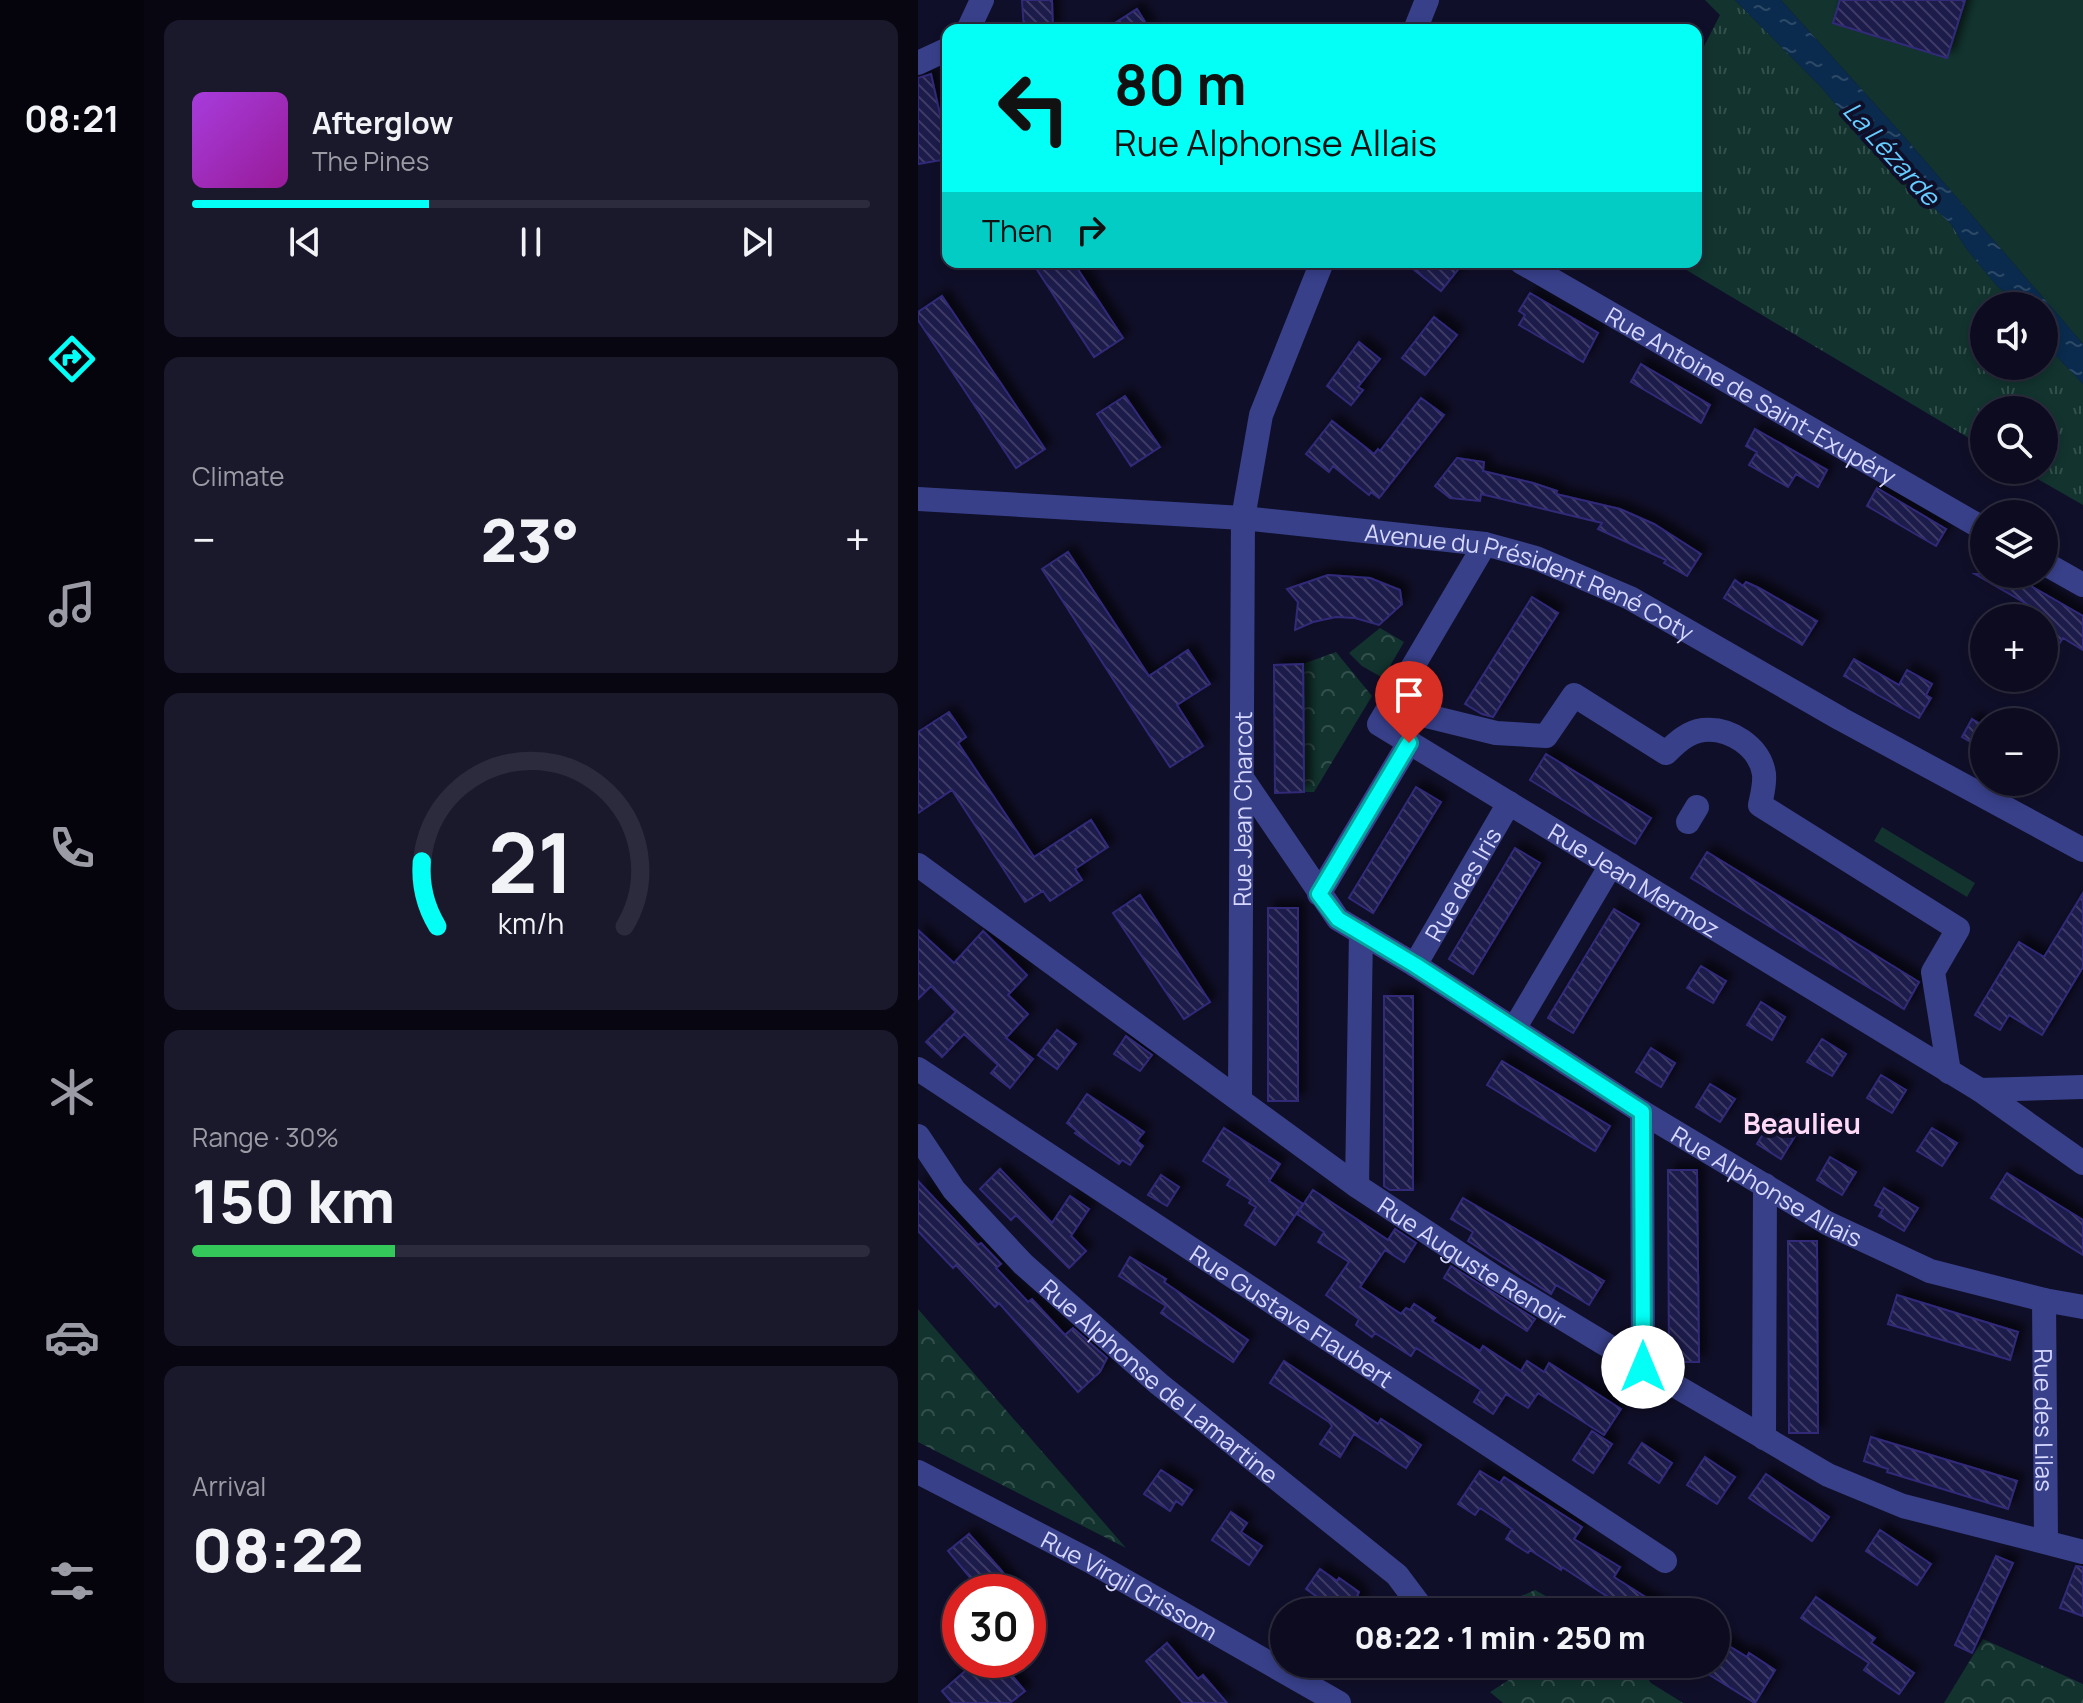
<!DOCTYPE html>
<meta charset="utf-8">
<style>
body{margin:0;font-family:Manrope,sans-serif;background:#1a192c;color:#f1f3f6;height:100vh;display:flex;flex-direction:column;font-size:30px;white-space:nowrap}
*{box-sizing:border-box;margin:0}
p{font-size:26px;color:#9a9ba4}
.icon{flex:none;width:44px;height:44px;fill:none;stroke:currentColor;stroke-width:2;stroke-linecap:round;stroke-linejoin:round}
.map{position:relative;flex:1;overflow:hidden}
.panel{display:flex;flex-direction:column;gap:20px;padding:20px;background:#070611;width:774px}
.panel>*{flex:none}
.top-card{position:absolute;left:24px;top:24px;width:760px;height:244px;border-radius:16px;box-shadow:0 4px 12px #0003,0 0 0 2px #2c2b3d;background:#03fff6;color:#111;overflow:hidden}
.controls{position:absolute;left:1052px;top:292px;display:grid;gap:16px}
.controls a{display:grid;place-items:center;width:88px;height:88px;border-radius:50%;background:#0c0b1f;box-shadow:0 4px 12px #0003,0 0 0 2px #2c2b3d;font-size:40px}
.speed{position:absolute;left:24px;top:1574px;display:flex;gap:16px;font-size:40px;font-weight:700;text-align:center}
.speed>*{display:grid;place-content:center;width:104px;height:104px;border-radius:50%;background:#0c0b1f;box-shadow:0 4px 12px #0003,0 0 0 2px #2c2b3d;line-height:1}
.speed .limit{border:12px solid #d22;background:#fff;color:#111}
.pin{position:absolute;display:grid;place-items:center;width:68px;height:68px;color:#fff;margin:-82px -34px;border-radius:50% 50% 50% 0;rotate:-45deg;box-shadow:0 0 8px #0007}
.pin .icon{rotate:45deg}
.me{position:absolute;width:88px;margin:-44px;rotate:0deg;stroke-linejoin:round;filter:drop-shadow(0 0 6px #0008)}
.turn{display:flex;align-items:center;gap:28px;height:168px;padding:0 40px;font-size:36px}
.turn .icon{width:104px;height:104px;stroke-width:2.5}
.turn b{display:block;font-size:56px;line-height:68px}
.then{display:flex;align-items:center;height:76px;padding:0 40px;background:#0003;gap:16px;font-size:30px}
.big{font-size:60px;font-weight:800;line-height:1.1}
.panel .widget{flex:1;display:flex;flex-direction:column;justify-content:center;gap:12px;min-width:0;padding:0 28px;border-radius:16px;background:#1a192c}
.panel .dial{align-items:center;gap:0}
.dial svg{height:208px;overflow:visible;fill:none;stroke:#2c2b3d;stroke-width:7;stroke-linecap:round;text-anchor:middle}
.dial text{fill:#f1f3f6;stroke:none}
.song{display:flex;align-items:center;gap:24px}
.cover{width:96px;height:96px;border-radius:12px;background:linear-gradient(135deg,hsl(280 70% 55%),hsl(300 70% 35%))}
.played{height:8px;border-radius:4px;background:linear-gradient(90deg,#03fff6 35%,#2c2b3d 35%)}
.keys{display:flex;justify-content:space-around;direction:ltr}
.heat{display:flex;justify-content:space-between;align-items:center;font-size:44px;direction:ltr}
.charge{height:12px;border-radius:6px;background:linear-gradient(90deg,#34c759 30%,#2c2b3d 0)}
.trip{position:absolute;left:352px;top:1598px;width:460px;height:80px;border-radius:40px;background:#0c0b1f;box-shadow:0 4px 12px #0003,0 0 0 2px #2c2b3d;font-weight:800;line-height:80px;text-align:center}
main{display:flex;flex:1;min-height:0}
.menu{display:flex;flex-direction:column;width:144px;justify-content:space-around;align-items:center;background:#05040c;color:#9a9ba4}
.menu .icon{width:56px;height:56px}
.menu .selected{color:#03fff6}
.menu b{font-size:36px;color:#f1f3f6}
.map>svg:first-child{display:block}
.grass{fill:url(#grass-tufts)}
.forest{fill:url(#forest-crowns)}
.garden{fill:#12332e}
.water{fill:url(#water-ripples)}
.building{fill:url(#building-back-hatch);stroke:#302b78;stroke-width:2;filter:url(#shadow)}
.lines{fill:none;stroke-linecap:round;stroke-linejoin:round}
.minor{stroke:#38408a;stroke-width:24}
.route-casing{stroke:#02a6a0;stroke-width:20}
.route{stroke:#03fff6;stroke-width:14}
.labels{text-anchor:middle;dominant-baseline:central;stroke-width:8;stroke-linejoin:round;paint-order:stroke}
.street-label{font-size:24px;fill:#d7d8ff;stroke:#100f29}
.water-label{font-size:26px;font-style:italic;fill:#65cdff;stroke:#100f29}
.quarter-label{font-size:28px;font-weight:bold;fill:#ffd9f6;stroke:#100f29}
</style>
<main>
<nav class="menu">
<b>08:21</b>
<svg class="icon selected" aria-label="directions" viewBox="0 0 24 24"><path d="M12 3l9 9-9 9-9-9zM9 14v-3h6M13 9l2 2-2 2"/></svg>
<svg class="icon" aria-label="music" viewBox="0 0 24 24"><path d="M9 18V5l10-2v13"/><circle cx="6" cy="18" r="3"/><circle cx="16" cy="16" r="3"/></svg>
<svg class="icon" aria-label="phone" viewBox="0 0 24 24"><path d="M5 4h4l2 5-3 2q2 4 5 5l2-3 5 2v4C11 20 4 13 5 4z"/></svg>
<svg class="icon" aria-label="climate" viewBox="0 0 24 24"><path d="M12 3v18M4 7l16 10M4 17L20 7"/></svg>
<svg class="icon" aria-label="car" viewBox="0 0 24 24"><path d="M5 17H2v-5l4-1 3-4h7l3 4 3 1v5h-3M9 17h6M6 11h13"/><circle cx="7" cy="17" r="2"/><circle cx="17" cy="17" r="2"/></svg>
<svg class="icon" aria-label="filters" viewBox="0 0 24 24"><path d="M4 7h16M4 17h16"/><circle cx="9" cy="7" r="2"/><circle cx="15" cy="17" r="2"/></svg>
</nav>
<section class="panel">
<div class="widget">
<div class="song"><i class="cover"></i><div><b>Afterglow</b><p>The Pines</p></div></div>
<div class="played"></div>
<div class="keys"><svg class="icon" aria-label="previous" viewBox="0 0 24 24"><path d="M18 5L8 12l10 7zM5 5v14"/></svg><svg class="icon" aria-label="pause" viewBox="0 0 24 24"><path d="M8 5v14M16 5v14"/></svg><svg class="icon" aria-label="next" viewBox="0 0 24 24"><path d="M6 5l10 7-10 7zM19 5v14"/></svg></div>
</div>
<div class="widget"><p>Climate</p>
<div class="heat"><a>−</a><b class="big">23°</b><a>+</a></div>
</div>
<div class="widget dial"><svg viewBox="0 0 100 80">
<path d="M14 69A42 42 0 1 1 86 69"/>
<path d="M14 69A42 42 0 0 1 8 44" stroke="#03fff6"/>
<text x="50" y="56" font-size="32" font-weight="700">21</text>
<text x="50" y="72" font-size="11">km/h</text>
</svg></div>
<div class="widget"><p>Range · 30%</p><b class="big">150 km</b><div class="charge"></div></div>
<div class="widget"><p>Arrival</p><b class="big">08:22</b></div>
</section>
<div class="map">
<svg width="1165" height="1703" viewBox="0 0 1165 1703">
<defs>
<pattern id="grass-tufts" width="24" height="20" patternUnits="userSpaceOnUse" patternTransform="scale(2)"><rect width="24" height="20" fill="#12332e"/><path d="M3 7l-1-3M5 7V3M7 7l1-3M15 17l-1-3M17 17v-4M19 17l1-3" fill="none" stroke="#34504d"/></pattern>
<pattern id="forest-crowns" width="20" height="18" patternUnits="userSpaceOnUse" patternTransform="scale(2)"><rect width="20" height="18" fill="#12332e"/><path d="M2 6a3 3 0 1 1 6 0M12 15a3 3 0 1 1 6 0" fill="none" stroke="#34504d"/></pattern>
<pattern id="water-ripples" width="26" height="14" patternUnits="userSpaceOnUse" patternTransform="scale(2)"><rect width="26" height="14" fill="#0a2b4d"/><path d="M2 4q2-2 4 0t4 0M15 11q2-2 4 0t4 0" fill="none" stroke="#2d4968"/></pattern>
<pattern id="building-back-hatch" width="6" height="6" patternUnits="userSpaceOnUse" patternTransform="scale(2)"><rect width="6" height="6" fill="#1d1a4b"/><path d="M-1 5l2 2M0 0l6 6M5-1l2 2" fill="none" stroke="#3d3b66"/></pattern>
<filter id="shadow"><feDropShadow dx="7" dy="-7" stdDeviation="4" flood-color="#0009"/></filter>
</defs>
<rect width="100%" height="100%" fill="#100f29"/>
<!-- grass -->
<path class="grass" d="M 787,0 L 817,0 L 903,87 L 925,113 L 942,139 L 1033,224 L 1047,247 L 1079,286 L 1103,306 L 1066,306 L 1066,366 L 1126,366 L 1126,343 L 1165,384 L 1165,505 L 1104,470 L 1126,470 L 1126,410 L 1066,410 L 1066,447 L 755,262 L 778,262 L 778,62 L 802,15 Z"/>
<!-- forest -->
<path class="forest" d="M 462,628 L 486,642 L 465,678 L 444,666 L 431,653 Z
M 418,652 L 454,696 L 396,792 L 386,792 L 385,664 Z
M 0,1309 L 208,1548 L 0,1442 Z
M 617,1590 L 656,1612 L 580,1612 L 579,1607 Z
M 1065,1639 L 1165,1684 L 1165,1703 L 1026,1703 Z
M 594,1664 L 718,1664 L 733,1683 L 765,1703 L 585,1703 L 572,1692 L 597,1676 Z"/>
<!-- garden -->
<path class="garden" d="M 863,0 L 1165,0 L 1165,344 L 983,133 Z
M 964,827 L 1057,883 L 1049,897 L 956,841 Z"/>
<!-- water -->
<path class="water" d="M 817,0 L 863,0 L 983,133 L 1165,344 L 1165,384 L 1126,343 L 1126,306 L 1103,306 L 1079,286 L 1047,247 L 1033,224 L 942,139 L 925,113 L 903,87 Z"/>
<!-- building -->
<path class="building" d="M 104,0 L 134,0 L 135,30 L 106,30 Z
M 922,0 L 1047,0 L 1029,58 L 915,23 Z
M 219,9 L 232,30 L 186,30 Z
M 13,74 L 25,128 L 30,127 L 30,159 L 0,164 L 0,78 Z
M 114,262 L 155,262 L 205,338 L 176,357 Z
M 486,262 L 546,262 L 523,291 Z
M 612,293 L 680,333 L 665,362 L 601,325 L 607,315 L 601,311 Z
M 24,296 L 127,449 L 98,468 L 0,320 L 0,312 Z
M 516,317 L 539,335 L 507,375 L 484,358 Z
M 441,342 L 462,359 L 440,387 L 445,390 L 433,405 L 409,386 Z
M 723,364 L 792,405 L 783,423 L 713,382 Z
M 207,396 L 242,447 L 213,466 L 179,414 Z
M 503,398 L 526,415 L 461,498 L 453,492 L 451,495 L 415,466 L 411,472 L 388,454 L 414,421 L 456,454 L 460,449 L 462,451 Z
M 837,429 L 909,470 L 900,487 L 878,474 L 870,487 L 831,465 L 839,452 L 828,446 Z
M 539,458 L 566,462 L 565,471 L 615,483 L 639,491 L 638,494 L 702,509 L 736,524 L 783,554 L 769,576 L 746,563 L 748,560 L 680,529 L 684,523 L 563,494 L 562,501 L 532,498 L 517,486 Z
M 959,488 L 1028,529 L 1018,546 L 949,506 Z
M 150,552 L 231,676 L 270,650 L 292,684 L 259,705 L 285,746 L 252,767 L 124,569 Z
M 1057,574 L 1092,574 L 1165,616 L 1165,650 L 1145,638 L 1141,644 L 1126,635 L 1126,614 Z
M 410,575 L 452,578 L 482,590 L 484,604 L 461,625 L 437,618 L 418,617 L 395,622 L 377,630 L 380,602 L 369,589 Z
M 817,580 L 825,586 L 828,582 L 841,588 L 899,621 L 884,645 L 806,598 Z
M 614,597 L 640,613 L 575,717 L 564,714 L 547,704 Z
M 936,659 L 981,685 L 989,670 L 1014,684 L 1008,695 L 1013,698 L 1001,718 L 926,676 Z
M 385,664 L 386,792 L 357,793 L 356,665 Z
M 31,712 L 48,737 L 40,743 L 116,857 L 173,820 L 190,847 L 157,869 L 164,880 L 132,901 L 125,891 L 107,902 L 34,790 L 0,813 L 0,732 Z
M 1054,719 L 1066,726 L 1066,750 L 1044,737 Z
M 628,754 L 733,818 L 717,844 L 612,780 Z
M 498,787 L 523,802 L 455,913 L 431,898 Z
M 597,848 L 622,863 L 555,974 L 531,959 Z
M 789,852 L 1001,982 L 986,1009 L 773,878 Z
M 1165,893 L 1165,967 L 1124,1035 L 1091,1015 L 1082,1030 L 1057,1015 L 1101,942 L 1126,957 Z
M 222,895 L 292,1002 L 266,1019 L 195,913 Z
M 350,908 L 380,908 L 380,1101 L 350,1101 Z
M 696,909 L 721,924 L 655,1033 L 630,1018 Z
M 0,930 L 36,963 L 65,931 L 109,975 L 90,995 L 110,1014 L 88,1038 L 115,1059 L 92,1088 L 73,1073 L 80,1065 L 46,1034 L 24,1057 L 8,1042 L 38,1012 L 13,986 L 0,999 Z
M 783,966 L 808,981 L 795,1003 L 769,988 Z
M 466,996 L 495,996 L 495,1190 L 472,1190 L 466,1186 Z
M 843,1002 L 867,1017 L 854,1040 L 829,1025 Z
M 139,1030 L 158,1044 L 139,1069 L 120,1055 Z
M 208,1036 L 234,1055 L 222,1071 L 196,1054 Z
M 904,1039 L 928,1054 L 914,1076 L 889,1062 Z
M 733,1048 L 757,1063 L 743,1087 L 718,1072 Z
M 584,1061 L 692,1126 L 677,1151 L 569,1085 Z
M 963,1075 L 988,1090 L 974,1113 L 949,1098 Z
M 792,1084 L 817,1099 L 802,1122 L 778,1107 Z
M 169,1094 L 226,1132 L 219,1141 L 225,1146 L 212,1165 L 204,1160 L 201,1164 L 157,1133 L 159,1131 L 149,1123 Z
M 853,1121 L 877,1136 L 863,1159 L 839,1144 Z
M 306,1128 L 362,1164 L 351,1181 L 385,1204 L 357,1245 L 327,1225 L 338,1207 L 331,1203 L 333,1200 L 309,1185 L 313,1179 L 285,1161 Z
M 1014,1128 L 1039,1143 L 1024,1166 L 999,1151 Z
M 912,1157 L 938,1172 L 924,1195 L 899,1180 Z
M 82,1169 L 134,1223 L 152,1196 L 171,1209 L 153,1236 L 168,1251 L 151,1268 L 98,1215 L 93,1220 L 62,1189 Z
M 750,1170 L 779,1170 L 781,1362 L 751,1362 Z
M 1089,1173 L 1165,1220 L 1165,1255 L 1073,1198 Z
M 243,1175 L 261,1187 L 249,1206 L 230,1195 Z
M 0,1181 L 60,1245 L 63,1243 L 83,1264 L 78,1268 L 110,1302 L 114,1299 L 147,1335 L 155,1328 L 189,1358 L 182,1372 L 160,1392 L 81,1303 L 77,1307 L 38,1265 L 35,1268 L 0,1231 Z
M 966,1188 L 1000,1208 L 986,1231 L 961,1216 L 965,1209 L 957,1205 Z
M 395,1190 L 470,1240 L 477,1229 L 498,1243 L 486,1262 L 467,1250 L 442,1287 L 483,1314 L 488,1308 L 492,1310 L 496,1304 L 517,1318 L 514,1321 L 562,1351 L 565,1346 L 603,1371 L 609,1361 L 626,1372 L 631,1363 L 703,1409 L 686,1435 L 620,1393 L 610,1408 L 588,1394 L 575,1414 L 556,1402 L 563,1390 L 498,1348 L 493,1356 L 457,1333 L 454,1337 L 438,1325 L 441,1319 L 408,1295 L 431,1262 L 400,1242 L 406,1232 L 379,1214 Z
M 545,1198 L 686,1281 L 671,1305 L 638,1285 L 633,1294 L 550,1241 L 555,1232 L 533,1219 Z
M 870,1241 L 899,1241 L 900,1433 L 871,1433 Z
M 212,1257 L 248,1279 L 246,1282 L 330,1340 L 315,1362 L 243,1313 L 248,1306 L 201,1276 Z
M 533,1266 L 617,1319 L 609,1331 L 526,1278 Z
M 979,1295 L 1100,1332 L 1092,1360 L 970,1324 Z
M 366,1361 L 460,1424 L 463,1419 L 503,1445 L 488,1468 L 436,1434 L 422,1457 L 402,1444 L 414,1426 L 411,1422 L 352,1383 Z
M 674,1431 L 694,1444 L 675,1473 L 655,1460 Z
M 953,1437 L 1099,1481 L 1090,1509 L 969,1472 L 970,1469 L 946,1461 Z
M 724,1443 L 754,1463 L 741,1483 L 711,1463 Z
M 787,1457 L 817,1477 L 799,1504 L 769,1485 Z
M 243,1470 L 274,1490 L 264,1505 L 258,1501 L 252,1511 L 226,1494 Z
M 562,1471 L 582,1483 L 586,1477 L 664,1527 L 656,1539 L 702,1567 L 696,1577 L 751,1612 L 713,1612 L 644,1567 L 643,1570 L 612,1550 L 610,1553 L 588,1539 L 594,1529 L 562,1508 L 557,1515 L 540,1504 Z
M 848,1474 L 911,1517 L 894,1541 L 831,1498 Z
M 313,1512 L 329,1523 L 323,1532 L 344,1546 L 331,1565 L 294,1540 Z
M 962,1530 L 1013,1564 L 999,1585 L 948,1551 Z
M 51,1534 L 84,1571 L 98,1592 L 64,1592 L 30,1551 Z
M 1078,1556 L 1095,1563 L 1054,1653 L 1037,1645 Z
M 1158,1566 L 1165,1567 L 1165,1616 L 1142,1608 Z
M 402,1569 L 419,1581 L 421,1578 L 441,1592 L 439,1596 L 445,1599 L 436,1612 L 421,1612 L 388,1589 Z
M 898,1597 L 957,1638 L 953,1643 L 996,1673 L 981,1694 L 946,1670 L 951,1663 L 883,1618 Z
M 798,1638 L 829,1657 L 831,1653 L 857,1670 L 837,1703 L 774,1664 L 798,1664 Z
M 249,1643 L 280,1679 L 285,1675 L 309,1703 L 265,1703 L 228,1661 Z
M 60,1660 L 81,1660 L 107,1691 L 92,1703 L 34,1703 L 24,1691 Z"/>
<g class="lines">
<!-- minor -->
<g class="minor">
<path d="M 50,30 L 64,0"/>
<path d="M 497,30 L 509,0"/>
<path d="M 0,63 L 30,49"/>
<path id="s1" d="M 603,262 L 1066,529"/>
<path id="s2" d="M 0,499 L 325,518 L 567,544 L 618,558 L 712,598 L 923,719 L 1165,850"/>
<path id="s3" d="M 567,544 L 461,724 L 1062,1090 L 1165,1087"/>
<path d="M 1126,563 L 1165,585"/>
<path d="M 472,707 L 578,733 L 628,736 L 656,695 L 748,753 C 759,742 770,732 785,730 C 812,727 842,747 846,774 C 847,785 844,795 842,805 L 1040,929 L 1015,972 L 1031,1072"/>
<path id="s4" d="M 324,778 L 420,919 L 497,965 L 724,1112 L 909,1223 L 1012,1271 L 1126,1300 L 1165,1307"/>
<path d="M 770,822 L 779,807"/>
<path id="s5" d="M 0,865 L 439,1186 L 578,1278 L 725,1367 L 910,1475 L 985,1506 L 1165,1552"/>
<path d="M 401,894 L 491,743"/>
<path id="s6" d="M 497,965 L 591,803"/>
<path d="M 596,1029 L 693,865"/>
<path id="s7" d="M 0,1069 L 747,1561"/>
<path d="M 1062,1090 L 1165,1163"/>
<path id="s8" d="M 322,1099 L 325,518 L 343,415 L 404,262"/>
<path d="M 724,1112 L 725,1367"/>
<path id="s9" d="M 0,1136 L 36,1190 L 105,1264 L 241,1384 L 479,1575 L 503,1607"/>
<path d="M 439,1186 L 443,932"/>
<path id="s10" d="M 1126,1300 L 1128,1541"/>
<path d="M 846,1438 L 847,1185"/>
<path id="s11" d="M 0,1472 L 172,1561 L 421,1703"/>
</g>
</g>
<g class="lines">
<defs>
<path id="route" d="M 491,743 L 401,894 L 420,919 L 497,965 L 724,1112 L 725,1367"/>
</defs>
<!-- route casing -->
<use href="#route" class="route-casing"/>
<!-- route -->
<use href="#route" class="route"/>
</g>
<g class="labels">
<!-- street labels -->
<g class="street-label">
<text stroke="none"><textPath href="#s1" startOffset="266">Rue Antoine de Saint-Exupéry</textPath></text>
<text stroke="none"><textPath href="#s2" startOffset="622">Avenue du Président René Coty</textPath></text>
<text stroke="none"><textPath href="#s8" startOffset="290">Rue Jean Charcot</textPath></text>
<text stroke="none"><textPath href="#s3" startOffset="508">Rue Jean Mermoz</textPath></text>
<text stroke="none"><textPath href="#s6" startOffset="94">Rue des Iris</textPath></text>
<text stroke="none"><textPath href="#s4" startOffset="676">Rue Alphonse Allais</textPath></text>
<text stroke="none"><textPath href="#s5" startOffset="682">Rue Auguste Renoir</textPath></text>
<text stroke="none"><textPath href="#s7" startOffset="448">Rue Gustave Flaubert</textPath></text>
<text stroke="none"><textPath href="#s9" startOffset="346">Rue Alphonse de Lamartine</textPath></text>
<text stroke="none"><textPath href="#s10" startOffset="120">Rue des Lilas</textPath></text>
<text stroke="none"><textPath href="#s11" startOffset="240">Rue Virgil Grissom</textPath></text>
</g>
<!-- water labels -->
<g class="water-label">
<text transform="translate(974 153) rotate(48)">La Lézarde</text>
</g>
<!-- quarter labels -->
<g class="quarter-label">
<text x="884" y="1123">Beaulieu</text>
</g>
</g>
</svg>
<div class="controls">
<a><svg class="icon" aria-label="sound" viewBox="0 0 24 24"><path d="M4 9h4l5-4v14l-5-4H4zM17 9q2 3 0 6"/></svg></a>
<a><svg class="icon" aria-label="search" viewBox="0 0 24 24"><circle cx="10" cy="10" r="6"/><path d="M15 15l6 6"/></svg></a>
<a><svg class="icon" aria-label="layers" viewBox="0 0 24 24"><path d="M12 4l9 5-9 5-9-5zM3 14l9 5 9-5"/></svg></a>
<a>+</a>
<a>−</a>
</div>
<div class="speed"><div class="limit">30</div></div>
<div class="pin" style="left:491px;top:743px;background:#d93025"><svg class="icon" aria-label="arrive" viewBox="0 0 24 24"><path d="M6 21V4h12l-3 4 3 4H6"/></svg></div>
<svg class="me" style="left:725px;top:1367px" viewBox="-20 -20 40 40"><circle r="19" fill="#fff"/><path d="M0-13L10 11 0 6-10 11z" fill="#03fff6"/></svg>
<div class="trip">08:22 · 1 min · 250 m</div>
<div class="top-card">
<div class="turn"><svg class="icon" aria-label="left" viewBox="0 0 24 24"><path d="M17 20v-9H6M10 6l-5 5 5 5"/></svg><div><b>80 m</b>Rue Alphonse Allais</div></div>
<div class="then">Then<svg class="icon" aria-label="right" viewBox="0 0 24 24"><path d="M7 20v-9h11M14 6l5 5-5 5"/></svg></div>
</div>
</div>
</main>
